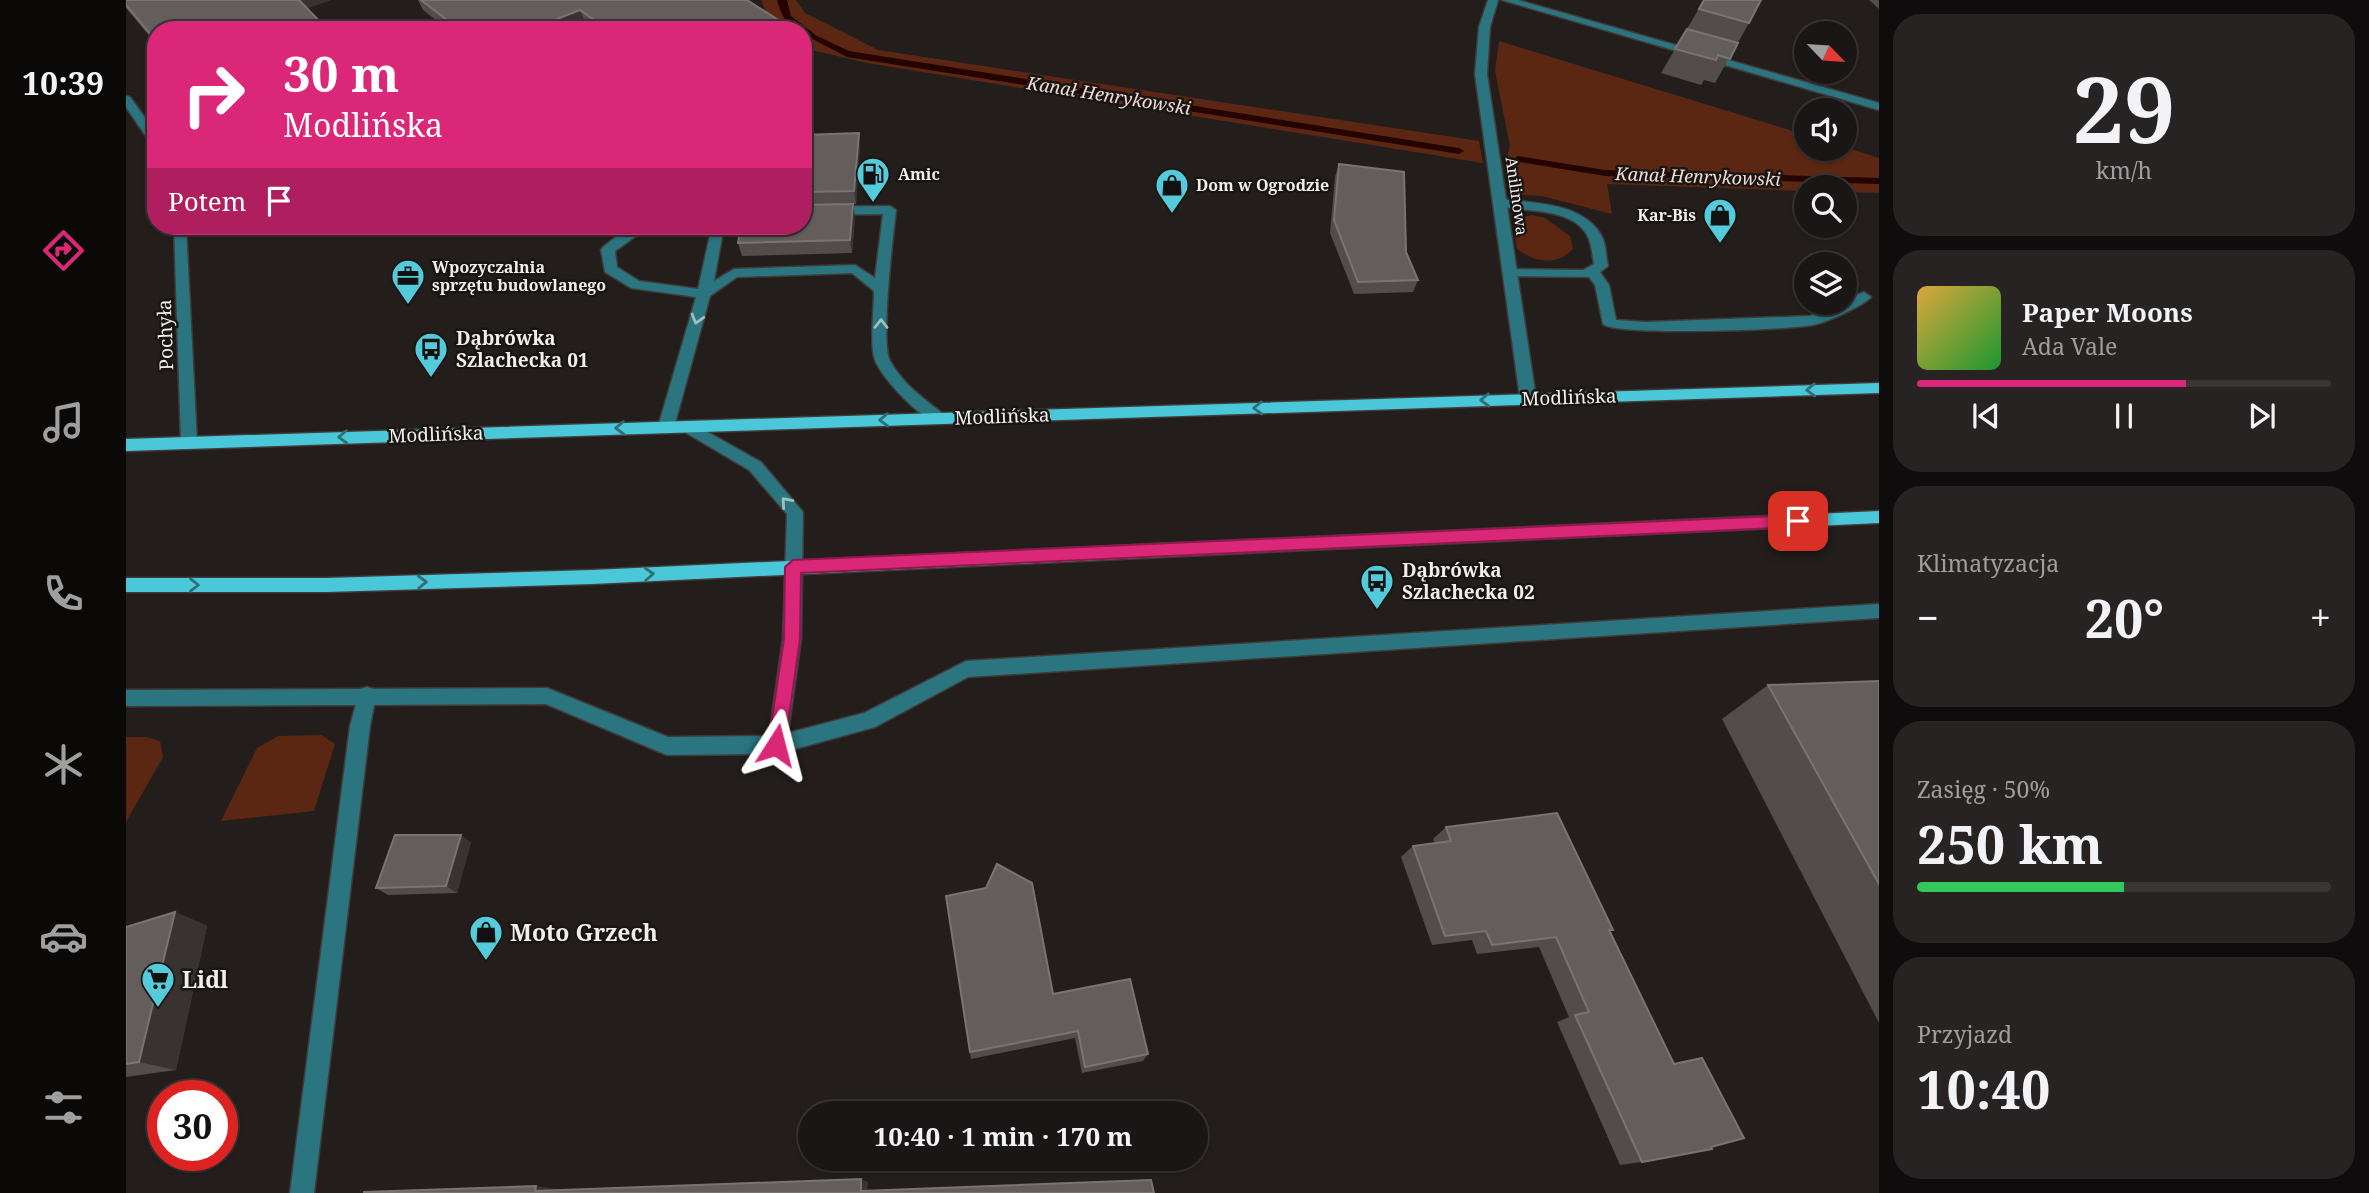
<!DOCTYPE html>
<html lang="pl">
<meta charset="utf-8">
<style>
body{margin:0;font-family:"Noto Serif",serif;background:#272322;color:#f1f3f6;height:100vh;display:flex;flex-direction:column;font-size:26px;white-space:nowrap}
*{box-sizing:border-box;margin:0}
p{font-size:23px;color:#9f9fa0}
.icon{flex:none;width:38px;height:38px;fill:none;stroke:currentColor;stroke-width:2;stroke-linecap:round;stroke-linejoin:round}
.map{position:relative;flex:1;overflow:hidden}
.details{display:flex;flex-direction:column;gap:14px;padding:14px;background:#0e0c0c;width:490px}
.details>*{flex:none}
.hud{position:absolute;left:21px;top:21px;width:665px;height:214px;border-radius:28px;box-shadow:0 2px 5px #0004,0 0 0 2px #383534;background:#db2777;color:#fff;overflow:hidden}
.needle{width:46px;rotate:115deg}
.tools{position:absolute;left:1668px;top:21px;display:grid;gap:14px}
.tools a{display:grid;place-items:center;width:63px;height:63px;border-radius:50%;background:#1a1615;box-shadow:0 2px 5px #0004,0 0 0 2px #383534;font-size:35px}
.speed{position:absolute;left:21px;top:1080px;display:flex;gap:14px;font-size:35px;font-weight:700;text-align:center}
.speed>*{display:grid;place-content:center;width:91px;height:91px;border-radius:50%;background:#1a1615;box-shadow:0 2px 5px #0004,0 0 0 2px #383534;line-height:1}
.speed .limit{border:10px solid #d22;background:#fff;color:#111}
.pin{position:absolute;display:grid;place-items:center;width:60px;height:60px;color:#fff;margin:-30px;border-radius:14px;box-shadow:0 4px 10px #0006}
.me{position:absolute;width:77px;margin:-38px;rotate:9deg;stroke-linejoin:round;filter:drop-shadow(0 0 5px #0008)}
.turn{display:flex;align-items:center;gap:24px;height:147px;padding:0 21px;font-size:32px}
.turn .icon{width:91px;height:91px;stroke-width:2.5}
.turn b{display:block;font-size:49px;line-height:60px}
.then{display:flex;align-items:center;height:66px;padding:0 21px;background:#0003;gap:14px;font-size:26px}
.big{font-size:52px;font-weight:700;line-height:1.1}
.details .tile{flex:1;display:flex;flex-direction:column;justify-content:center;gap:10px;min-width:0;padding:0 24px;border-radius:28px;background:#272322}
.details .dial{align-items:center;gap:0}
.dial b{font-size:91px;line-height:1}
.song{display:flex;align-items:center;gap:21px}
.cover{width:84px;height:84px;border-radius:10px;background:linear-gradient(135deg,hsl(40 70% 55%),hsl(130 70% 35%))}
.played{height:7px;border-radius:4px;background:linear-gradient(90deg,#db2777 65%,#383534 65%)}
.keys{display:flex;justify-content:space-around;direction:ltr}
.heat{display:flex;justify-content:space-between;align-items:center;font-size:38px;direction:ltr}
.charge{height:10px;border-radius:5px;background:linear-gradient(90deg,#34c759 50%,#383534 0)}
.trip{position:absolute;left:672px;top:1101px;width:410px;height:70px;border-radius:35px;background:#1a1615;box-shadow:0 2px 5px #0004,0 0 0 2px #383534;font-weight:700;line-height:70px;text-align:center}
main{display:flex;flex:1;min-height:0}
.menu{display:flex;flex-direction:column;width:126px;justify-content:space-around;align-items:center;background:#0a0908;color:#9f9fa0}
.menu .icon{width:49px;height:49px}
.menu .selected{color:#db2777}
.menu b{font-size:32px;color:#f1f3f6}
.map>svg:first-child{display:block}
.green{fill:#5b2712}
.lines{fill:none;stroke-linecap:round;stroke-linejoin:round}
.stream{fill:#240300;fill-rule:evenodd}
.service-casing{stroke:#403b39;stroke-width:3}
.minor-casing{stroke:#403b39;stroke-width:3}
.primary-casing{stroke:#403b39;stroke-width:3}
.service{fill:#2a757f;fill-rule:evenodd}
.minor{fill:#2a757f;fill-rule:evenodd}
.primary{fill:#4ac8d9;fill-rule:evenodd}
.wall{fill:#524c4a}
.shaded-wall{fill:#383230}
.building{fill:#635e5c;stroke:#797472;stroke-width:2}
.oneway{stroke:#a1bec0}
.oneway2{stroke:#326e76}
.route{fill:#db2777;stroke:#8e194d;stroke-width:2}
.labels{text-anchor:middle;dominant-baseline:central;stroke-width:5;stroke-linejoin:round;paint-order:stroke}
.far-poi-label{font-size:16px;font-weight:bold;fill:#f1eeec;stroke:#191513;text-anchor:start}
.far-street-label{font-size:16px;fill:#f1eeec;stroke:#191513}
.far-water-label{font-size:18px;font-style:italic;fill:#f1dbd3;stroke:#191513}
.street-label{font-size:19px;fill:#f1eeec;stroke:#191513}
.poi-label{font-size:19px;font-weight:bold;fill:#f1eeec;stroke:#191513;text-anchor:start}
.near-poi-label{font-size:23px;font-weight:bold;fill:#f1eeec;stroke:#191513;text-anchor:start}
</style>
<main>
<nav class="menu">
<b>10:39</b>
<svg class="icon selected" aria-label="directions" viewBox="0 0 24 24"><path d="M12 3l9 9-9 9-9-9zM9 14v-3h6M13 9l2 2-2 2"/></svg>
<svg class="icon" aria-label="music" viewBox="0 0 24 24"><path d="M9 18V5l10-2v13"/><circle cx="6" cy="18" r="3"/><circle cx="16" cy="16" r="3"/></svg>
<svg class="icon" aria-label="phone" viewBox="0 0 24 24"><path d="M5 4h4l2 5-3 2q2 4 5 5l2-3 5 2v4C11 20 4 13 5 4z"/></svg>
<svg class="icon" aria-label="climate" viewBox="0 0 24 24"><path d="M12 3v18M4 7l16 10M4 17L20 7"/></svg>
<svg class="icon" aria-label="car" viewBox="0 0 24 24"><path d="M5 17H2v-5l4-1 3-4h7l3 4 3 1v5h-3M9 17h6M6 11h13"/><circle cx="7" cy="17" r="2"/><circle cx="17" cy="17" r="2"/></svg>
<svg class="icon" aria-label="filters" viewBox="0 0 24 24"><path d="M4 7h16M4 17h16"/><circle cx="9" cy="7" r="2"/><circle cx="15" cy="17" r="2"/></svg>
</nav>
<div class="map">
<svg width="1753" height="1193" viewBox="0 0 1753 1193">
<rect width="100%" height="100%" fill="#231e1c"/>
<!-- green -->
<path class="green" d="M 635,0 L 670,0 L 679,13 L 752,50 L 1353,141 L 1357,163 L 741,63 L 677,48 L 677,30 L 657,30 L 640,11 Z
M 1373,41 L 1680,135 L 1680,149 L 1719,147 L 1753,158 L 1753,193 L 1719,192 L 1718,187 L 1680,187 L 1680,191 L 1481,184 L 1486,214 L 1416,196 L 1383,194 L 1378,167 L 1384,146 L 1369,71 Z
M 1406,215 L 1419,218 L 1444,236 L 1447,249 C 1430,267 1409,262 1391,249 L 1388,225 L 1397,217 Z
M 196,735 L 209,744 L 188,811 L 95,821 L 131,748 L 152,736 Z
M 0,737 L 20,737 L 34,741 L 37,757 L 0,822 Z"/>
<g class="lines">
<!-- stream -->
<path class="stream" d="M 651,0 L 661,0 L 665,16 L 691,36 L 723,51 L 1333,148 L 1338,151 L 1333,154 L 721,57 L 677,34 L 677,30 C 661,29 655,14 651,0 Z
M 1392,156 L 1479,170 L 1753,178 L 1753,184 L 1479,176 L 1388,161 L 1387,159 Z"/>
<defs>
<path id="service" d="M 1376,0 L 1392,0 L 1753,103 L 1753,110 Z
M 1375,199 C 1408,203 1461,203 1477,239 C 1480,247 1480,257 1482,266 L 1474,272 L 1483,285 L 1490,320 L 1520,322 L 1684,316 L 1733,294 L 1738,292 L 1745,297 C 1737,306 1699,323 1687,325 C 1663,330 1488,336 1477,324 L 1469,285 L 1463,277 L 1380,276 L 1380,270 L 1385,269 L 1457,270 L 1468,264 C 1466,255 1466,245 1462,237 C 1448,207 1398,212 1371,206 L 1369,203 Z
M 764,206 L 770,210 C 767,237 754,341 764,361 C 777,384 797,398 817,414 L 820,418 L 817,422 C 800,427 752,375 748,357 C 744,340 748,309 748,291 L 726,273 L 611,277 L 584,296 L 548,427 L 545,431 L 535,431 L 532,427 L 570,297 L 505,288 L 479,272 L 475,250 L 477,247 L 504,226 L 524,226 L 489,251 L 491,267 L 513,281 L 572,289 L 586,226 L 598,226 L 588,281 L 608,269 L 729,265 L 749,278 L 757,214 L 677,215 L 677,207 Z
M 241,687 L 248,689 L 250,695 L 244,726 L 188,1193 L 164,1193 L 224,726 L 234,689 Z"/>
<path id="minor" d="M 1362,0 L 1372,0 L 1364,27 L 1361,74 L 1410,398 L 1402,403 L 1394,398 L 1349,74 L 1353,27 Z
M 0,96 L 4,97 L 30,133 L 30,146 L 26,145 L 0,107 Z
M 48,226 L 60,226 L 71,443 L 63,449 L 55,443 Z
M 562,421 L 635,462 L 677,512 L 675,639 L 662,733 L 738,713 L 840,661 L 1753,604 L 1753,618 L 842,677 L 749,727 L 651,754 L 541,755 L 420,704 L 0,706 L 0,690 L 421,688 L 542,737 L 643,736 L 657,639 L 661,514 L 623,470 L 557,431 L 554,427 L 557,423 Z"/>
<path id="primary" d="M 1753,383 L 1753,393 L 0,451 L 0,439 Z
M 1753,511 L 1753,523 L 466,584 L 200,592 L 0,592 L 0,578 L 200,578 L 466,570 Z"/>
</defs>
<!-- service casing -->
<use href="#service" class="service-casing"/>
<!-- minor casing -->
<use href="#minor" class="minor-casing"/>
<!-- primary casing -->
<use href="#primary" class="primary-casing"/>
<!-- service -->
<use href="#service" class="service"/>
<!-- minor -->
<use href="#minor" class="minor"/>
<!-- primary -->
<use href="#primary" class="primary"/>
</g>
<!-- wall -->
<path class="wall" d="M 0,0 L 205,0 L 181,8 L 30,30 L 30,44 L 0,8 Z
M 292,0 L 621,0 L 654,21 L 656,30 L 469,30 L 459,22 L 440,30 L 323,30 L 297,10 Z
M 1578,0 L 1623,23 L 1589,83 L 1578,80 L 1575,85 L 1535,73 Z
M 1743,0 L 1753,0 L 1753,9 Z
M 677,135 L 734,146 L 730,204 L 677,204 Z
M 1213,164 L 1292,280 L 1287,292 L 1228,294 L 1204,233 L 1209,177 Z
M 727,204 L 729,217 L 726,253 L 616,256 L 612,243 Z
M 1753,681 L 1753,1023 L 1596,719 L 1642,685 Z
M 1320,827 L 1487,930 L 1484,931 L 1516,1162 L 1494,1165 L 1431,1022 L 1443,1017 L 1413,947 L 1351,954 L 1346,940 L 1306,945 L 1275,857 L 1287,846 L 1309,843 L 1307,839 Z
M 345,842 L 331,893 L 262,895 L 250,888 Z
M 820,896 L 927,994 L 1022,1054 L 1017,1061 L 956,1073 L 949,1038 L 845,1059 Z
M 49,912 L 81,926 L 50,1070 L 0,1077 L 0,927 Z"/>
<!-- shaded-wall -->
<path class="shaded-wall" d="M 170,0 L 205,0 L 176,10 Z
M 454,10 L 459,22 L 440,30 L 403,30 Z
M 654,21 L 656,30 L 632,30 Z
M 30,34 L 30,42 L 25,35 Z
M 733,133 L 734,146 L 730,204 L 728,191 Z
M 727,204 L 729,217 L 726,253 L 724,240 Z
M 335,835 L 345,842 L 331,893 L 320,886 Z
M 49,912 L 81,926 L 50,1070 L 13,1062 Z
M 735,1179 L 742,1182 L 741,1193 L 735,1191 Z
M 410,1186 L 431,1189 L 430,1193 L 409,1191 Z"/>
<!-- building -->
<path class="building" d="M 0,0 L 173,0 L 202,30 L 30,30 L 30,34 L 25,35 L 0,5 Z
M 295,0 L 621,0 L 654,21 L 632,30 L 482,30 L 454,10 L 403,30 L 334,30 Z
M 1578,0 L 1635,0 L 1623,23 L 1573,9 Z
M 1561,29 L 1612,43 L 1604,59 L 1592,55 L 1590,60 L 1549,49 Z
M 733,133 L 728,191 L 677,192 L 677,135 Z
M 1213,164 L 1278,172 L 1280,252 L 1292,280 L 1232,282 L 1208,220 Z
M 727,204 L 724,240 L 612,243 L 615,226 L 677,226 L 677,205 Z
M 1753,681 L 1753,884 L 1642,685 Z
M 1431,813 L 1487,930 L 1483,930 L 1548,1064 L 1576,1058 L 1618,1138 L 1585,1147 L 1586,1149 L 1516,1162 L 1449,1015 L 1463,1012 L 1430,937 L 1366,945 L 1360,931 L 1319,936 L 1287,846 L 1325,841 L 1320,827 Z
M 269,835 L 335,835 L 320,886 L 250,888 Z
M 871,864 L 906,883 L 927,994 L 1004,979 L 1022,1054 L 959,1067 L 952,1031 L 844,1052 L 820,896 L 860,888 Z
M 49,912 L 13,1062 L 0,1064 L 0,927 Z
M 735,1179 L 735,1191 L 1025,1180 L 1028,1193 L 238,1193 L 238,1192 L 410,1186 L 409,1191 Z"/>
<!-- one-way arrows -->
<defs><path id="oneway-chevron" d="M-2-3.5L2.5 0L-2 3.5" fill="none" stroke-width="1.6" stroke-linecap="round" stroke-linejoin="round" transform="scale(1.75)"/></defs>
<g class="oneway">
<use href="#oneway-chevron" transform="translate(571 319) rotate(106)"/>
<use href="#oneway-chevron" transform="translate(755 324) rotate(-90)"/>
<use href="#oneway-chevron" transform="translate(660 502) rotate(-131)"/>
</g>
<g class="oneway2">
<use href="#oneway-chevron" transform="translate(1685 390) rotate(178)"/>
<use href="#oneway-chevron" transform="translate(1359 400) rotate(178)"/>
<use href="#oneway-chevron" transform="translate(1132 408) rotate(178)"/>
<use href="#oneway-chevron" transform="translate(758 420) rotate(178)"/>
<use href="#oneway-chevron" transform="translate(494 428) rotate(178)"/>
<use href="#oneway-chevron" transform="translate(217 437) rotate(178)"/>
<use href="#oneway-chevron" transform="translate(523 574) rotate(-3)"/>
<use href="#oneway-chevron" transform="translate(296 582) rotate(-2)"/>
<use href="#oneway-chevron" transform="translate(68 585)"/>
</g>
<!-- route -->
<path class="route" d="M 1672,515 L 1680,521 L 1672,527 L 675,573 L 674,639 L 659,745 L 657,750 L 650,753 L 644,750 L 642,745 L 658,639 L 659,567 L 667,560 Z"/>
<!-- icons -->
<defs>
<symbol id="fuel-pin" viewBox="-11 -11 22 30"><path d="M0 17L-7.5 6A9.5 9.5 0 1 1 7.5 6Z" fill="#53cbdb" stroke="#191513"/><path d="M-5.5-6h7V0h2V4h1.3V-2.5L3-4.5l.8-.8L6-3V5H2.5V1h-1V6h-7ZM-4.2-4.7v3.2H.2V-4.7Z" fill="#111"/></symbol>
<symbol id="shop-pin" viewBox="-11 -11 22 30"><path d="M0 17L-7.5 6A9.5 9.5 0 1 1 7.5 6Z" fill="#53cbdb" stroke="#191513"/><path d="M-5-2.5h2.3a2.7 3.5 0 0 1 5.4 0H5L5.5 6h-11ZM-1.5-2.5h3a1.5 2.3 0 0 0-3 0Z" fill="#111"/></symbol>
<symbol id="office-pin" viewBox="-11 -11 22 30"><path d="M0 17L-7.5 6A9.5 9.5 0 1 1 7.5 6Z" fill="#53cbdb" stroke="#191513"/><path d="M-6-3h4V-5.5h4V-3h4V5H-6ZM-1-4.5V-3h2v-1.5ZM-6 0V1H6V0Z" fill="#111"/></symbol>
<symbol id="bus-pin" viewBox="-11 -11 22 30"><path d="M0 17L-7.5 6A9.5 9.5 0 1 1 7.5 6Z" fill="#53cbdb" stroke="#191513"/><path d="M-5-6H5V4H4V6H2V4H-2V6H-4V4H-5ZM-3.5-4V0h7V-4ZM-3.5 1.2v1.5H-2V1.2ZM2 1.2v1.5H3.5V1.2Z" fill="#111"/></symbol>
<symbol id="supermarket-pin" viewBox="-11 -11 22 30"><path d="M0 17L-7.5 6A9.5 9.5 0 1 1 7.5 6Z" fill="#53cbdb" stroke="#191513"/><path d="M-6-5.5h2.5l.6 2H6L4.5 2H-2.5L-4.4-4H-6ZM-1.5 3.2a1.3 1.3 0 1 0 .1 0ZM3 3.2a1.3 1.3 0 1 0 .1 0Z" fill="#111"/></symbol>
</defs>
<g fill-rule="evenodd">
<use href="#fuel-pin" x="728" y="155" width="38" height="52"/>
<use href="#shop-pin" x="1027" y="166" width="38" height="52"/>
<use href="#shop-pin" x="1575" y="196" width="38" height="52"/>
<use href="#office-pin" x="263" y="257" width="38" height="52"/>
<use href="#bus-pin" x="286" y="330" width="38" height="52"/>
<use href="#bus-pin" x="1232" y="562" width="38" height="52"/>
<use href="#shop-pin" x="341" y="913" width="38" height="52"/>
<use href="#supermarket-pin" x="13" y="960" width="38" height="52"/>
</g>
<g class="labels">
<!-- far-poi labels -->
<g class="far-poi-label">
<text x="772" y="174">Amic</text>
<text x="1070" y="185">Dom w Ogrodzie</text>
<text x="1570" y="215" text-anchor="end">Kar-Bis</text>
<text x="306" y="267">Wpozyczalnia<tspan x="306" dy="18">sprzętu budowlanego</tspan></text>
</g>
<!-- far-street labels -->
<g class="far-street-label">
<text transform="translate(1391 196) rotate(82)">Anilinowa</text>
</g>
<!-- far-water labels -->
<g class="far-water-label">
<text transform="translate(983 95) rotate(9)">Kanał Henrykowski</text>
<text transform="translate(1572 176) rotate(2)">Kanał Henrykowski</text>
</g>
<!-- street labels -->
<g class="street-label">
<text transform="translate(39 335) rotate(-92)">Pochyła</text>
<text transform="translate(1443 397) rotate(-2)">Modlińska</text>
<text transform="translate(876 416) rotate(-2)">Modlińska</text>
<text transform="translate(310 434) rotate(-2)">Modlińska</text>
</g>
<!-- poi labels -->
<g class="poi-label">
<text x="330" y="338">Dąbrówka<tspan x="330" dy="22">Szlachecka 01</tspan></text>
<text x="1276" y="570">Dąbrówka<tspan x="1276" dy="22">Szlachecka 02</tspan></text>
</g>
<!-- near-poi labels -->
<g class="near-poi-label">
<text x="384" y="932">Moto Grzech</text>
<text x="56" y="979">Lidl</text>
</g>
</g>
</svg>
<div class="tools">
<a><svg class="needle" viewBox="-14 -14 28 28"><path d="M0-13l5 13h-10z" fill="#e53935"/><path d="M0 13l5-13h-10z" fill="#9f9fa0"/></svg></a>
<a><svg class="icon" aria-label="sound" viewBox="0 0 24 24"><path d="M4 9h4l5-4v14l-5-4H4zM17 9q2 3 0 6"/></svg></a>
<a><svg class="icon" aria-label="search" viewBox="0 0 24 24"><circle cx="10" cy="10" r="6"/><path d="M15 15l6 6"/></svg></a>
<a><svg class="icon" aria-label="layers" viewBox="0 0 24 24"><path d="M12 4l9 5-9 5-9-5zM3 14l9 5 9-5"/></svg></a>
</div>
<div class="speed"><div class="limit">30</div></div>
<div class="pin" style="left:1672px;top:521px;background:#d93025"><svg class="icon" aria-label="arrive" viewBox="0 0 24 24"><path d="M6 21V4h12l-3 4 3 4H6"/></svg></div>
<svg class="me" style="left:650px;top:745px" viewBox="-20 -20 40 40"><path d="M0-17L14 15 0 8-14 15z" fill="#db2777" stroke="#fff" stroke-width="4"/></svg>
<div class="trip">10:40 · 1 min · 170 m</div>
<div class="hud">
<div class="turn"><svg class="icon" aria-label="right" viewBox="0 0 24 24"><path d="M7 20v-9h11M14 6l5 5-5 5"/></svg><div><b>30 m</b>Modlińska</div></div>
<div class="then">Potem<svg class="icon" aria-label="arrive" viewBox="0 0 24 24"><path d="M6 21V4h12l-3 4 3 4H6"/></svg></div>
</div>
</div>
<section class="details">
<div class="tile dial"><b>29</b><p>km/h</p></div>
<div class="tile">
<div class="song"><i class="cover"></i><div><b>Paper Moons</b><p>Ada Vale</p></div></div>
<div class="played"></div>
<div class="keys"><svg class="icon" aria-label="previous" viewBox="0 0 24 24"><path d="M18 5L8 12l10 7zM5 5v14"/></svg><svg class="icon" aria-label="pause" viewBox="0 0 24 24"><path d="M8 5v14M16 5v14"/></svg><svg class="icon" aria-label="next" viewBox="0 0 24 24"><path d="M6 5l10 7-10 7zM19 5v14"/></svg></div>
</div>
<div class="tile"><p>Klimatyzacja</p>
<div class="heat"><a>−</a><b class="big">20°</b><a>+</a></div>
</div>
<div class="tile"><p>Zasięg · 50%</p><b class="big">250 km</b><div class="charge"></div></div>
<div class="tile"><p>Przyjazd</p><b class="big">10:40</b></div>
</section>
</main>
